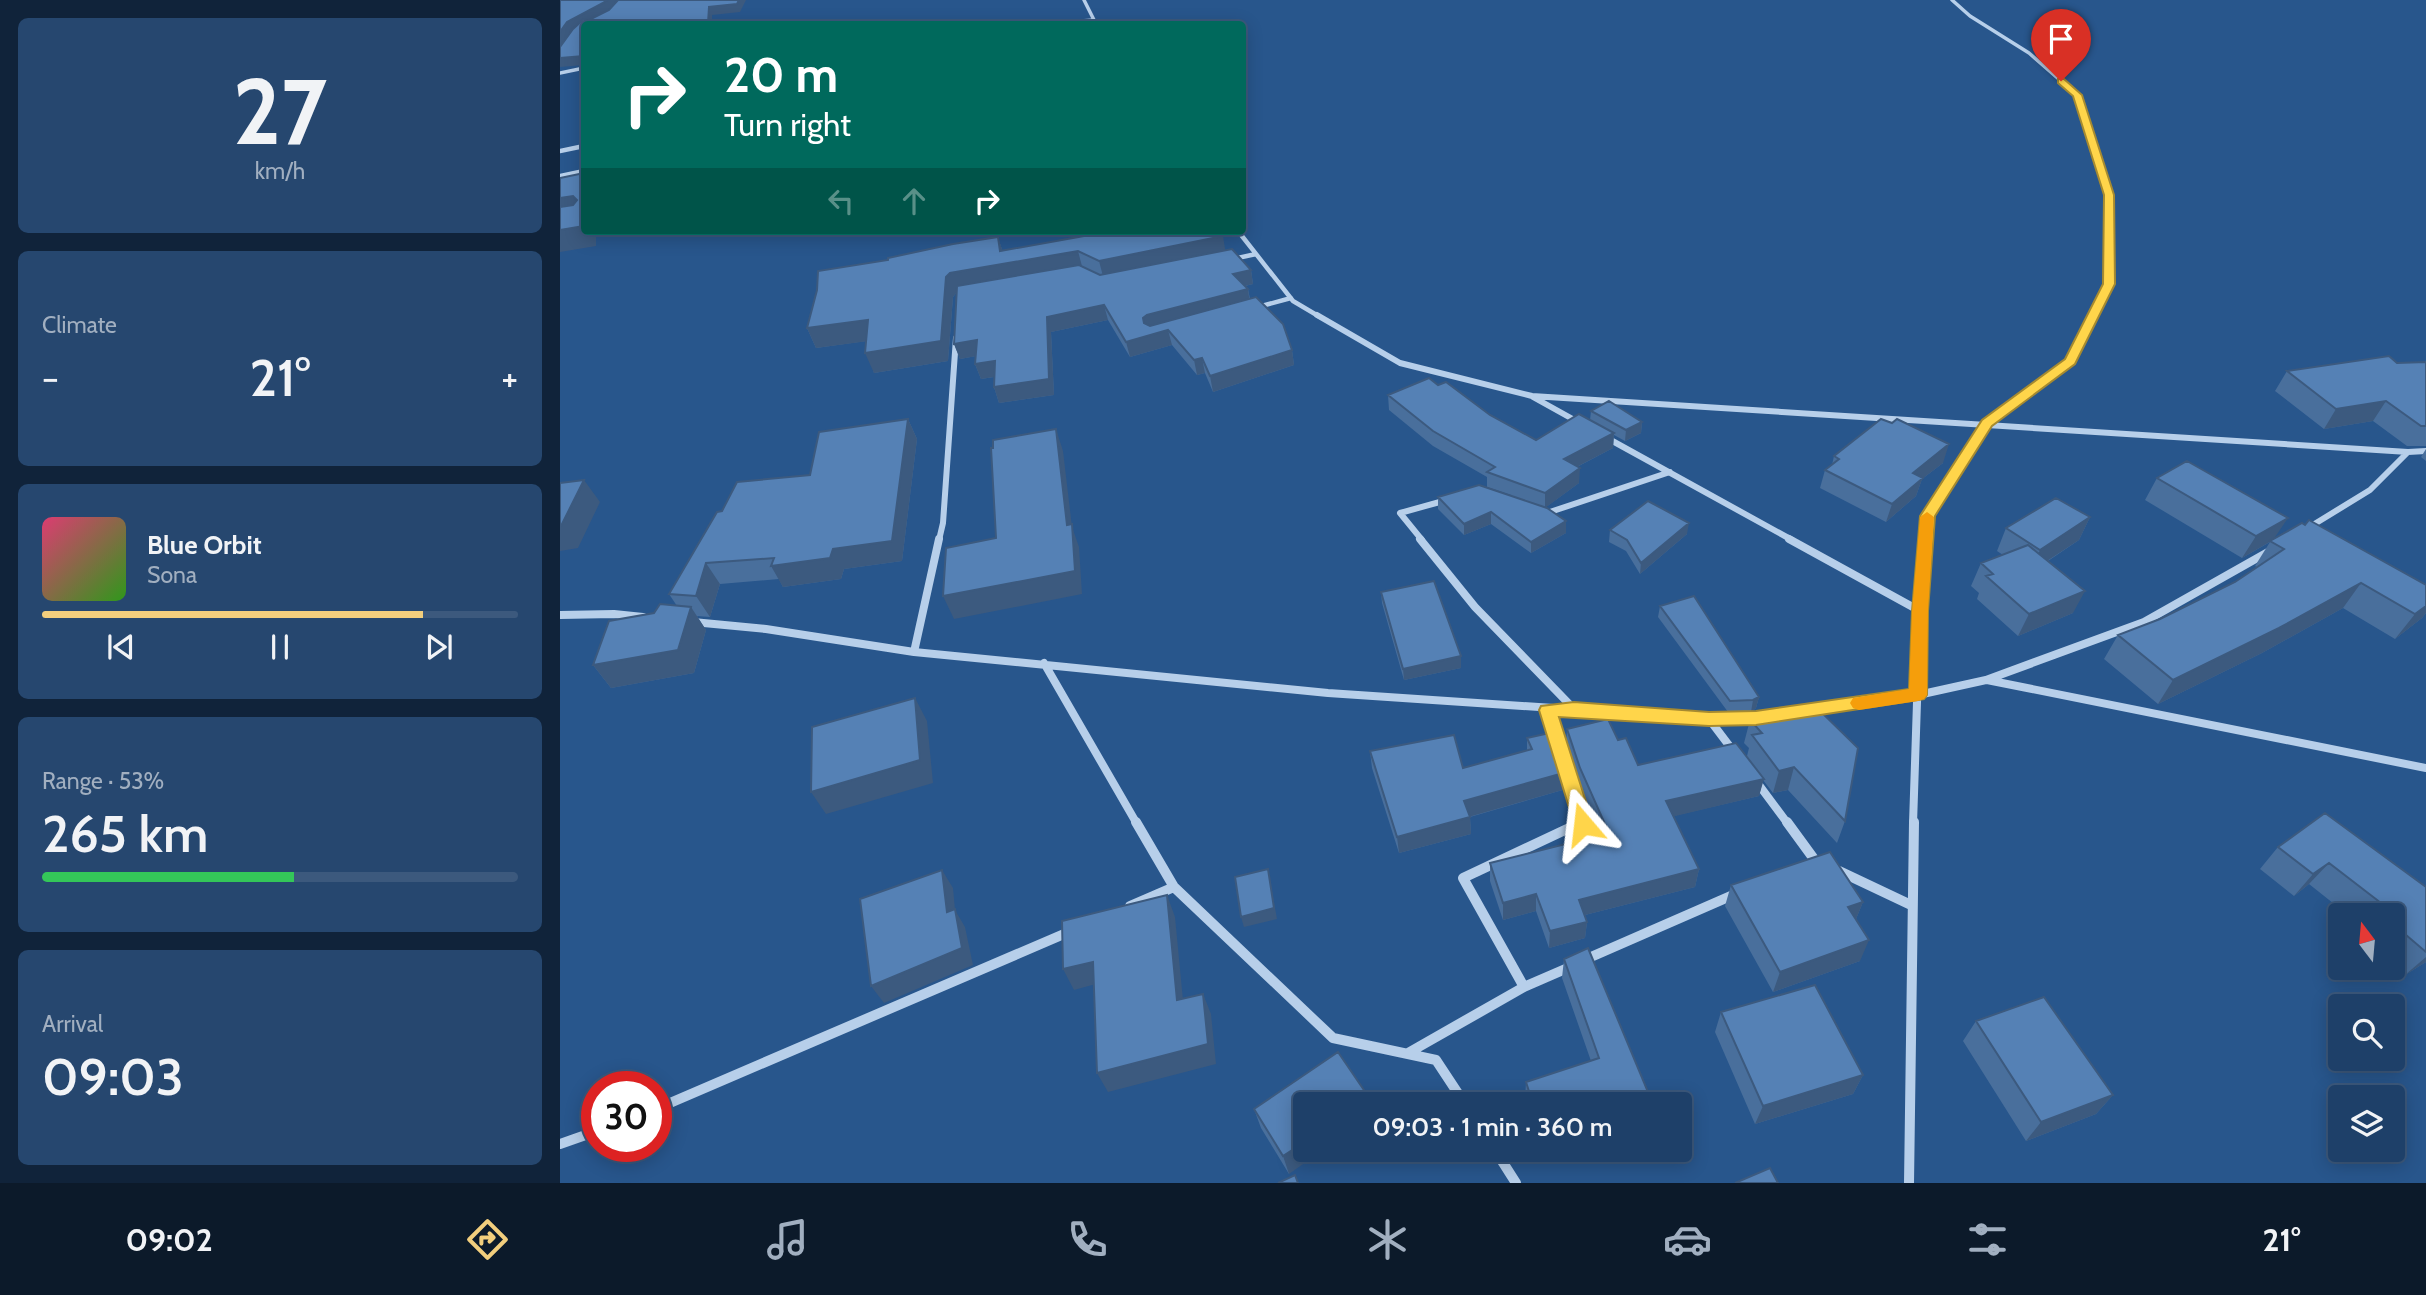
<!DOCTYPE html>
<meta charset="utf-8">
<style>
body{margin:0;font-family:Cabin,sans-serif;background:#26476f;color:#f1f3f6;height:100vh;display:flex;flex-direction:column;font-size:26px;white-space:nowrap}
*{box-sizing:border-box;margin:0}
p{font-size:23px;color:#a1afc0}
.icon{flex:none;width:38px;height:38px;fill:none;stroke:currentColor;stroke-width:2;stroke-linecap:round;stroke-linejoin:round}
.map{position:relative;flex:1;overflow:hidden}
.side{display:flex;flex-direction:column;gap:18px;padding:18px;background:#10233a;width:560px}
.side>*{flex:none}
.hud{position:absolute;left:21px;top:21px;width:665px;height:214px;border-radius:7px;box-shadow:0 4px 18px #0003,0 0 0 2px #3c597d;background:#00695c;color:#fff;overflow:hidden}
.needle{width:46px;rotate:344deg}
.fabs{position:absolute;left:1768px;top:903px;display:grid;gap:14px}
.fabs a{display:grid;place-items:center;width:77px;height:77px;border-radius:7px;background:#1e4069;box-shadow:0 4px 18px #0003,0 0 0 2px #3c597d;font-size:35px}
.speed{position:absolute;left:21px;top:1071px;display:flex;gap:14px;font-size:35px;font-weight:700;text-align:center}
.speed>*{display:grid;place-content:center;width:91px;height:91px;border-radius:50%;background:#1e4069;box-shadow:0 4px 18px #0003,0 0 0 2px #3c597d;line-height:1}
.speed .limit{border:10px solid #d22;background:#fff;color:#111}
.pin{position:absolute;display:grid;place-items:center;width:60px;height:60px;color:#fff;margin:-72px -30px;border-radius:50% 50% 50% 0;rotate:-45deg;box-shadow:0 0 7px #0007}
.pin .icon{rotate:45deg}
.me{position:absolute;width:77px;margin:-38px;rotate:343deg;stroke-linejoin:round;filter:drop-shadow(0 0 5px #0008)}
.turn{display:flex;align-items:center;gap:24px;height:147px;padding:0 28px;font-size:32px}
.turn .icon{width:91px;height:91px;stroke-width:2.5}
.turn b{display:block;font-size:49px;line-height:60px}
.lanes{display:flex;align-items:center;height:66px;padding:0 28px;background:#0003;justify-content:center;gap:35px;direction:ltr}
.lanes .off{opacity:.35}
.big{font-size:52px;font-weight:600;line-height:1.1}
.side .widget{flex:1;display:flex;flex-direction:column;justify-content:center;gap:10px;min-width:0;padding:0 24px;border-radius:10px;background:#26476f}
.side .dial{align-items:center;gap:0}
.dial b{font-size:91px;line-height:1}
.song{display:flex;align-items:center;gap:21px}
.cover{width:84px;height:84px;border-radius:10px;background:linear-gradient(135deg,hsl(340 70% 55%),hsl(110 70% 35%))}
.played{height:7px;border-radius:4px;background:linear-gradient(90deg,#f2ce7d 80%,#3c597d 80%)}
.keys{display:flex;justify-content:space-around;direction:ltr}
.heat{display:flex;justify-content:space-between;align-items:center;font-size:38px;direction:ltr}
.charge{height:10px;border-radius:5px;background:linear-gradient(90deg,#34c759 53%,#3c597d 0)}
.trip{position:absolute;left:733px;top:1092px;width:399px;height:70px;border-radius:7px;background:#1e4069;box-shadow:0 4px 18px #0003,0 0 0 2px #3c597d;font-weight:600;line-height:70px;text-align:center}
.dock{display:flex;height:112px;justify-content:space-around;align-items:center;background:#0c1a2a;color:#a1afc0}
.dock .icon{width:49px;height:49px}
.dock .current{color:#f2ce7d}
.dock b{font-size:32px;color:#f1f3f6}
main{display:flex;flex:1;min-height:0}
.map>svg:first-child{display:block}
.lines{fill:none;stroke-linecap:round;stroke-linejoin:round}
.minor-far4{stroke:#b7cfea;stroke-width:3.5}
.minor-far3{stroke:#b7cfea;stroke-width:4.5}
.minor-far2{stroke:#b7cfea;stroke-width:6}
.minor-far1{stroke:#b7cfea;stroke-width:8}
.minor{stroke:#b7cfea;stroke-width:10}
.wall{fill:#496f9c}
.shaded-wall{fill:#3c5a7f}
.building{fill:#5581b5;stroke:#3c5a7f;stroke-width:2}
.route{fill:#ffd54a;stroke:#a68a30;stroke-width:2}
.slow{fill:#f59e0b}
</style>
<main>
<section class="side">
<div class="widget dial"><b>27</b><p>km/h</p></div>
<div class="widget"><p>Climate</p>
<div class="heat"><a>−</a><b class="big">21°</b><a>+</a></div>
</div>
<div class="widget">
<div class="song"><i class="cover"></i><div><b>Blue Orbit</b><p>Sona</p></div></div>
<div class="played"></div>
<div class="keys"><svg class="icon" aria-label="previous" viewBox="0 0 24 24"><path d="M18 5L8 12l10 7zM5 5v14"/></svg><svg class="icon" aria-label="pause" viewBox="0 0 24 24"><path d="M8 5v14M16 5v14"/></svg><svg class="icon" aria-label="next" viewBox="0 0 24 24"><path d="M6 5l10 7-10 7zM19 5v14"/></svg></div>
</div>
<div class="widget"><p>Range · 53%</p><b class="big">265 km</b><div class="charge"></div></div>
<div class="widget"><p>Arrival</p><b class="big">09:03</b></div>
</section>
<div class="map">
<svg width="1866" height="1183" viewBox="0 0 1866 1183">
<rect width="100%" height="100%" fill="#28568c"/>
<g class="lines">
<!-- minor-far4 -->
<path class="minor-far4" d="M 524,0 L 536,24
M 1392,0 L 1410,16 L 1469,53 L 1517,95 L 1531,140
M 481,24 L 534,20
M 0,73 L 24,68"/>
<!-- minor-far3 -->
<path class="minor-far3" d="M 1531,138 L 1549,195 L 1549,284 L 1533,317
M 0,151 L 24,146
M 0,176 L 24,171
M 678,231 L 733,301 L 760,317
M 673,259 L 696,254
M 698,307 L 731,298"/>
<!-- minor-far2 -->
<path class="minor-far2" d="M 757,315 L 840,363 L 972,396 L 1848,452
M 973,397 L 1018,422
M 1047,438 L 1232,540
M 984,514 L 1110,472
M 1748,528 L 1810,490 L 1848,452 L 1866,451
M 379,540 L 383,523 L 396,338
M 862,540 L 840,513 L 887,500
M 1365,540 L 1367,516 L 1427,423 L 1511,361 L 1534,315"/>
<!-- minor-far1 -->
<path class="minor-far1" d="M 860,539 L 915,607 L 1014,709
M 1229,539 L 1360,611 L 1353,824
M 1360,611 L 1365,539
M 0,615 L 54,614 L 83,617
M 133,622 L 206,629 L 354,652 L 768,693 L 1128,717 L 1212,715
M 354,652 L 379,539
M 484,663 L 577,824
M 1427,680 L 1866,768
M 988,710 L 1023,824
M 1251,710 L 1358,695 L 1426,680 L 1584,622 L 1708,552
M 1149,719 L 1174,752
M 1196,781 L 1228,824"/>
<!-- minor -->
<path class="minor" d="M 576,822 L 614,887 L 773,1038 L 876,1060 L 905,1104
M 1227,822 L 1254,859 L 1260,862
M 1277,870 L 1351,905
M 570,906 L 614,887
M 1024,960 L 1173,895
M 964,987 L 903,878 L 1022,822
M 848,1053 L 964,987 L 1010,967
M 96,1109 L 511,931
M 0,1144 L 37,1131
M 935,1150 L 956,1183
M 1349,1183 L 1354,822"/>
</g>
<!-- wall -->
<path class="wall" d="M 438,237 L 442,250 L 666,250 L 691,270 L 693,284 L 685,286 L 688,289 L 690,299 L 732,350 L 734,365 L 653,392 L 645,373 L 637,375 L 612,345 L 570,357 L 548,320 L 491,332 L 494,395 L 439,403 L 434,387 L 434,377 L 421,379 L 415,364 L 416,356 L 400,359 L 394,344 L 397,292 L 393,297 L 388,361 L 314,373 L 306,341 L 256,348 L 247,328 L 257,290 L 328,260 Z
M 1866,362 L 1866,446 L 1847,446 L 1813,421 L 1764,429 L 1715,391 L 1727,371 L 1837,363 Z
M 878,385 L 976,440 L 1030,420 L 1031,411 L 1082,422 L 1081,433 L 1065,441 L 1054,435 L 1053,448 L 1017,467 L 1019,483 L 986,507 L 1006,533 L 971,553 L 931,524 L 904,535 L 878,509 L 878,497 L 951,495 L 927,487 L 927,477 L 873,446 L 829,410 L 828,395 Z
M 348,419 L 357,439 L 342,561 L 284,569 L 281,579 L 223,587 L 219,579 L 160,584 L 150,617 L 137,616 L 146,630 L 134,673 L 51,688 L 33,665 L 94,613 L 117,606 L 109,594 L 162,511 L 250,475 Z
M 1866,449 L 1866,461 L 1861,457 Z
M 1274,456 L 1383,463 L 1362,479 L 1356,496 L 1326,522 L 1260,488 L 1265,470 L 1272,465 Z
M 1597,478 L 1714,539 L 1866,585 L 1866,613 L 1862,618 L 1835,639 L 1783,608 L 1702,653 L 1598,704 L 1544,659 L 1558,635 L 1600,619 L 1675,582 L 1697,567 L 1695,566 L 1710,542 L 1682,558 L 1585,500 Z
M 1530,517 L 1519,540 L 1488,561 L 1513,613 L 1458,636 L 1417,599 L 1419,593 L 1411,586 L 1421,563 L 1443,555 L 1437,551 L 1446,528 Z
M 1050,530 L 1127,534 L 1080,574 L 1066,551 L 1049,542 Z
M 821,592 L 901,668 L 844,680 L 822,603 Z
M 1100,606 L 1199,697 L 1196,708 L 1191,712 L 1168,712 L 1098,617 Z
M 1190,720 L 1285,821 L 1277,843 L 1228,790 L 1213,793 L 1203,780 L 1199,796 L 1113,816 L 1139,869 L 1135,887 L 1025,915 L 1027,922 L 1025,938 L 989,948 L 976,911 L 943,920 L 930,881 L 930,863 L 1040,835 L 1019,786 L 1006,747 L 1007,729 L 1058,740 L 1078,765 L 1187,756 L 1189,748 L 1184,743 Z
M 967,738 L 1007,772 L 1006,789 L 910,817 L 911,834 L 839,853 L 812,768 L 810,751 L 903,768 L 967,750 Z
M 1718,847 L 1866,887 L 1866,962 L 1845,975 L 1832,964 L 1832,915 L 1788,915 L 1749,884 L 1734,896 L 1700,869 Z
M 1171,885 L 1303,902 L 1296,919 L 1300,961 L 1213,992 L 1165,906 Z
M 1004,959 L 1093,1104 L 966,1104 L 965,1100 L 966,1082 L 1031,1061 L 1002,978 Z
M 1161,1012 L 1303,1075 L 1293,1094 L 1195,1124 L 1155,1032 Z
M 1416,1021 L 1553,1095 L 1536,1114 L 1466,1141 L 1403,1041 Z
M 808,1096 L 809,1104 L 746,1104 L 729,1174 L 701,1128 L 694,1109 Z"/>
<!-- shaded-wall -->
<path class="shaded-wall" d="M 47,0 L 58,0 L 47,11 L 0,47 L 0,32 L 7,22 Z
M 179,0 L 186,0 L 180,12 L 152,15 L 152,24 L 148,24 L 149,7 Z
M 24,56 L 24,65 L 0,67 L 0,58 Z
M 13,196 L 24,215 L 0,219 L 0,198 Z
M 24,214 L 24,231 L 36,231 L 36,246 L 0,252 L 0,230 Z
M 663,236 L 666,255 L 544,280 L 539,261 Z
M 438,237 L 444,255 L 518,251 L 523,270 L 397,292 L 393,297 L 388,361 L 314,373 L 305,353 L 390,273 L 440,251 Z
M 691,270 L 693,284 L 675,288 L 673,274 Z
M 688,289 L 690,304 L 608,330 L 612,345 L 570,357 L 566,342 L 583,318 L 587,315 Z
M 544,305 L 548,320 L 491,332 L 494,395 L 439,403 L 434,387 L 487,317 Z
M 308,320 L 316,340 L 256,348 L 247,328 Z
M 417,340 L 422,355 L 400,359 L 394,344 Z
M 732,350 L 734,365 L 653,392 L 650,376 Z
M 642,358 L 645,373 L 637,375 L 634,360 Z
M 435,361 L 440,376 L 421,379 L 415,364 Z
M 1826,401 L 1813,421 L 1764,429 L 1776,409 Z
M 348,419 L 357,439 L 342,561 L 284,569 L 281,579 L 223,587 L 211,566 L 273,549 Z
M 1082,422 L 1081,433 L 1065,441 L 1066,430 Z
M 496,429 L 503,451 L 512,527 L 519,547 L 522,594 L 394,619 L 383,596 L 507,525 Z
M 1054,433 L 1053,448 L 1003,474 L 1004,459 Z
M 1389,444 L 1383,463 L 1362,479 L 1356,496 L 1326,522 L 1332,504 L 1353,473 Z
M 1020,468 L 1019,483 L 985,508 L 985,493 Z
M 24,480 L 40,502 L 18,548 L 0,551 L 0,526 Z
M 931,512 L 931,524 L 904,535 L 904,524 Z
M 1530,517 L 1519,540 L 1470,572 L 1480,550 Z
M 1728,518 L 1713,540 L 1682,558 L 1696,536 Z
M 1006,521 L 1006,533 L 971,553 L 971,542 Z
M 1129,523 L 1127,534 L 1080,574 L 1081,563 Z
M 146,563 L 160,584 L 150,617 L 136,596 Z
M 1801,583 L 1783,608 L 1702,653 L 1598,704 L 1613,680 Z
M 1525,591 L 1513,613 L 1458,636 L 1469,614 Z
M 1866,606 L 1866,613 L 1862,618 L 1835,639 L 1855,614 Z
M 131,607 L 146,630 L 134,673 L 51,688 L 33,665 Z
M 901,656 L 901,668 L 844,680 L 843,669 Z
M 1199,697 L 1196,708 L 1191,712 L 1193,700 Z
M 355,698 L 367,721 L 373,783 L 266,814 L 251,792 Z
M 1234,767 L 1228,790 L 1213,793 L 1219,771 Z
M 1007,772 L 1006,789 L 905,818 L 904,801 Z
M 1204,779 L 1199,796 L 1103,819 L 1106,801 Z
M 910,817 L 911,834 L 839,853 L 837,837 Z
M 1769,863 L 1749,884 L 1734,896 L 1753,874 Z
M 708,869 L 717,919 L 684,927 L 681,917 Z
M 1139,869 L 1135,887 L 1017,917 L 1019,900 Z
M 382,870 L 393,888 L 395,910 L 405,927 L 413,965 L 324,1003 L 311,986 L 387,912 Z
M 976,894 L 976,911 L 943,920 L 943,903 Z
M 607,895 L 615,917 L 625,1021 L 617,1000 Z
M 1303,902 L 1294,924 L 1288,907 Z
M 1027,922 L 1025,938 L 989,948 L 990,931 Z
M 1309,940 L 1300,961 L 1213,992 L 1220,972 Z
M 1866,957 L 1866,962 L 1845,975 Z
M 533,962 L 543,982 L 514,990 L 503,969 Z
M 643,994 L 651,1014 L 656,1064 L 548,1092 L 537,1073 Z
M 1303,1075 L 1293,1094 L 1195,1124 L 1203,1106 Z
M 1553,1095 L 1536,1114 L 1466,1141 L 1481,1122 Z
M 808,1096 L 809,1104 L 797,1104 Z
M 746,1141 L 746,1150 L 763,1150 L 729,1174 L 723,1156 Z
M 985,1150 L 1008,1150 L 984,1158 Z"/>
<!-- building -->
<path class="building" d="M 0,0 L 47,0 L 43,3 L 7,22 L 0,32 Z
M 58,0 L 179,0 L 177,4 L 149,7 L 148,24 L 24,24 L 24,56 L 0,58 L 0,47 L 13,29 L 24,19 L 29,20 L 49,10 Z
M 24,173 L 24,226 L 0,230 L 0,207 L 13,205 L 17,200 L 13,196 L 0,198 L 0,178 Z
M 552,231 L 658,231 L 663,236 L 539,261 L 518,251 L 390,273 L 386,277 L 381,341 L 305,353 L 308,320 L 247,328 L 257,290 L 258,271 L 328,260 L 328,258 L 393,244 L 438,237 L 440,251 Z
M 672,249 L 691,270 L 673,274 L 688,289 L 587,315 L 583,318 L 584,323 L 590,326 L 696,297 L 723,324 L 732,350 L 650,376 L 642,358 L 634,360 L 608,330 L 566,342 L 544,305 L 487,317 L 489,379 L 434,387 L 435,361 L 415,364 L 417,340 L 394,344 L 397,286 L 519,265 L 540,275 Z
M 1829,356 L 1837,363 L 1866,362 L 1866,426 L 1861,426 L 1826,401 L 1776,409 L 1727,371 Z
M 869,378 L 878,385 L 886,382 L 930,415 L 976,440 L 1019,414 L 1054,433 L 1004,459 L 1020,468 L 985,493 L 927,472 L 935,467 L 873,431 L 828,395 Z
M 1049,401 L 1082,422 L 1066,430 L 1031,411 Z
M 348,419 L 332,541 L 273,549 L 270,558 L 211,566 L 214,558 L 146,563 L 136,596 L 109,594 L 157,512 L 162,511 L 177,482 L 250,475 L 259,432 Z
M 1321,419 L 1332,423 L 1337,419 L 1389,444 L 1353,473 L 1363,478 L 1332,504 L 1265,470 L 1279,459 L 1274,456 Z
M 496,429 L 507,525 L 512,524 L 515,571 L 383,596 L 386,548 L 436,538 L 431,448 L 433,448 L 433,440 Z
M 1627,461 L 1728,518 L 1696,536 L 1597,478 Z
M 24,480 L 1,526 L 0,526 L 0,483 Z
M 919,485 L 987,508 L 1006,521 L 971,542 L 931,512 L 904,524 L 878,497 Z
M 1496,498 L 1530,517 L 1480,550 L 1446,528 Z
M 1088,501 L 1129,523 L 1081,563 L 1067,540 L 1050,530 Z
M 1749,520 L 1866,585 L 1866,606 L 1855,614 L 1801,583 L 1719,628 L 1613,680 L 1558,635 L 1600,619 L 1675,582 L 1724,549 L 1710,541 L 1742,523 L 1745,525 Z
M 1468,545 L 1525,591 L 1469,614 L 1426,576 L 1433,574 L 1421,563 Z
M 874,581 L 901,656 L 843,669 L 821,592 Z
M 1134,596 L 1199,697 L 1193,700 L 1170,701 L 1100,606 Z
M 100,604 L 131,607 L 118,650 L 33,665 L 49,621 L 94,613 Z
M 355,698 L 360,760 L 251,792 L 252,727 Z
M 1252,703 L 1298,748 L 1285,821 L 1234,767 L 1219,771 L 1192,735 L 1202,733 L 1190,720 Z
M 1048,719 L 1058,740 L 1066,738 L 1078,765 L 1176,743 L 1204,779 L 1106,801 L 1139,869 L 1019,900 L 1027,922 L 990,931 L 976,894 L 943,903 L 930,863 L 1049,833 L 1020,768 L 1007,729 Z
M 994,732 L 1007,772 L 904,801 L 910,817 L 837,837 L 810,751 L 894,735 L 903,768 L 972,749 L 967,738 Z
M 1765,813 L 1866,887 L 1866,952 L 1832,923 L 1832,915 L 1830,915 L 1834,913 L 1769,863 L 1753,874 L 1718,847 Z
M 1270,852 L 1303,902 L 1288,907 L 1309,940 L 1220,972 L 1171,885 Z
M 708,869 L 714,908 L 681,917 L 675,877 Z
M 382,870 L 387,912 L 395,909 L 402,948 L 311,986 L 300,899 Z
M 607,895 L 617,1000 L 643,994 L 648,1044 L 537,1073 L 533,962 L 503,969 L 502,921 Z
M 1028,948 L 1093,1104 L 973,1104 L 966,1082 L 1039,1058 L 1004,959 Z
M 1255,985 L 1303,1075 L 1203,1106 L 1161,1012 Z
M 1484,997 L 1553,1095 L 1481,1122 L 1416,1021 Z
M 778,1052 L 808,1096 L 797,1104 L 746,1104 L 746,1141 L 723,1156 L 694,1109 Z
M 1210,1168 L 1218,1183 L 1175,1183 Z
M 735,1175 L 738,1183 L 718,1183 Z"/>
<!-- route -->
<path class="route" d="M 1498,79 L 1504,79 L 1522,95 L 1554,195 L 1555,284 L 1515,364 L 1432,426 L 1375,516 L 1368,611 L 1367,695 L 1364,699 L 1196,725 L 1149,726 L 999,717 L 1033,824 L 1030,830 L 1023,833 L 1016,830 L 979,710 L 981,706 L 1014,702 L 1149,712 L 1196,711 L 1349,689 L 1352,611 L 1360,516 L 1422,420 L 1505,359 L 1543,284 L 1544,195 L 1513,96 L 1498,83 Z"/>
<!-- slow -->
<path class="slow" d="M 1367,512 L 1374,517 L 1368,611 L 1367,695 L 1364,699 L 1358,701 L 1299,710 L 1293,708 L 1290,703 L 1293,698 L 1349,689 L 1352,611 L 1360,517 Z"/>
</svg>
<div class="fabs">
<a><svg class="needle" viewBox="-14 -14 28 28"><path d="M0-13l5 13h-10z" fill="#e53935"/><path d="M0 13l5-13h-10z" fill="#a1afc0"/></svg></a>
<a><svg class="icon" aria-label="search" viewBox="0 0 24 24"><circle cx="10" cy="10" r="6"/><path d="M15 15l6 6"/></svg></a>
<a><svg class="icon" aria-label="layers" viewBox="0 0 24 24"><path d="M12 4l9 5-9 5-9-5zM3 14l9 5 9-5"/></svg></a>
</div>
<div class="speed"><div class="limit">30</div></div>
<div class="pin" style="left:1501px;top:81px;background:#d93025"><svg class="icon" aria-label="arrive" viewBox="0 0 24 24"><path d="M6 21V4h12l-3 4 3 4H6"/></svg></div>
<svg class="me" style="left:1023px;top:824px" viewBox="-20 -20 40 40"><path d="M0-17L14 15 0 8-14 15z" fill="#ffd54a" stroke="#fff" stroke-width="4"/></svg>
<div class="trip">09:03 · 1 min · 360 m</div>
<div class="hud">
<div class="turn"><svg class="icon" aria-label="right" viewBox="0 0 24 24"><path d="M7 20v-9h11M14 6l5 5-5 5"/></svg><div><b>20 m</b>Turn right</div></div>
<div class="lanes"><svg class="icon off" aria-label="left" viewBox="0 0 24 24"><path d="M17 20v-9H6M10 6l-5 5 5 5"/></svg><svg class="icon off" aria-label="ahead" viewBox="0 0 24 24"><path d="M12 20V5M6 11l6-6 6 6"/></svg><svg class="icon" aria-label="right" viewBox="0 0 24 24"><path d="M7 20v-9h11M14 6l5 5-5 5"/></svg></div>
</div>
</div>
</main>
<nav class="dock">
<b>09:02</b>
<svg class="icon current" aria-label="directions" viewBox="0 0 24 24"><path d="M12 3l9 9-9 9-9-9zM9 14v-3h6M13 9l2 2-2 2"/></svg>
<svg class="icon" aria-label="music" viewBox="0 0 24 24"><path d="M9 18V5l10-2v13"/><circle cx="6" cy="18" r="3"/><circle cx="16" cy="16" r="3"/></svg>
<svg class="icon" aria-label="phone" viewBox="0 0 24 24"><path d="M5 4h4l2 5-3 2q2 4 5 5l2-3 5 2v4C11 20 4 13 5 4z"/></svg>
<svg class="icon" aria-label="climate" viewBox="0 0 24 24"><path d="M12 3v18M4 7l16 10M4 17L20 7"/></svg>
<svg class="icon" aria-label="car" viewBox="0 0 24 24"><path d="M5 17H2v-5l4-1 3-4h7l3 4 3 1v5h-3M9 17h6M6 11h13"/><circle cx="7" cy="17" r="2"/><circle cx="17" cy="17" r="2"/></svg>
<svg class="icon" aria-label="filters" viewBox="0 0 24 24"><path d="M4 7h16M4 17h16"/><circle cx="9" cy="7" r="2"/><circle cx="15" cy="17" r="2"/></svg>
<b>21°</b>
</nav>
